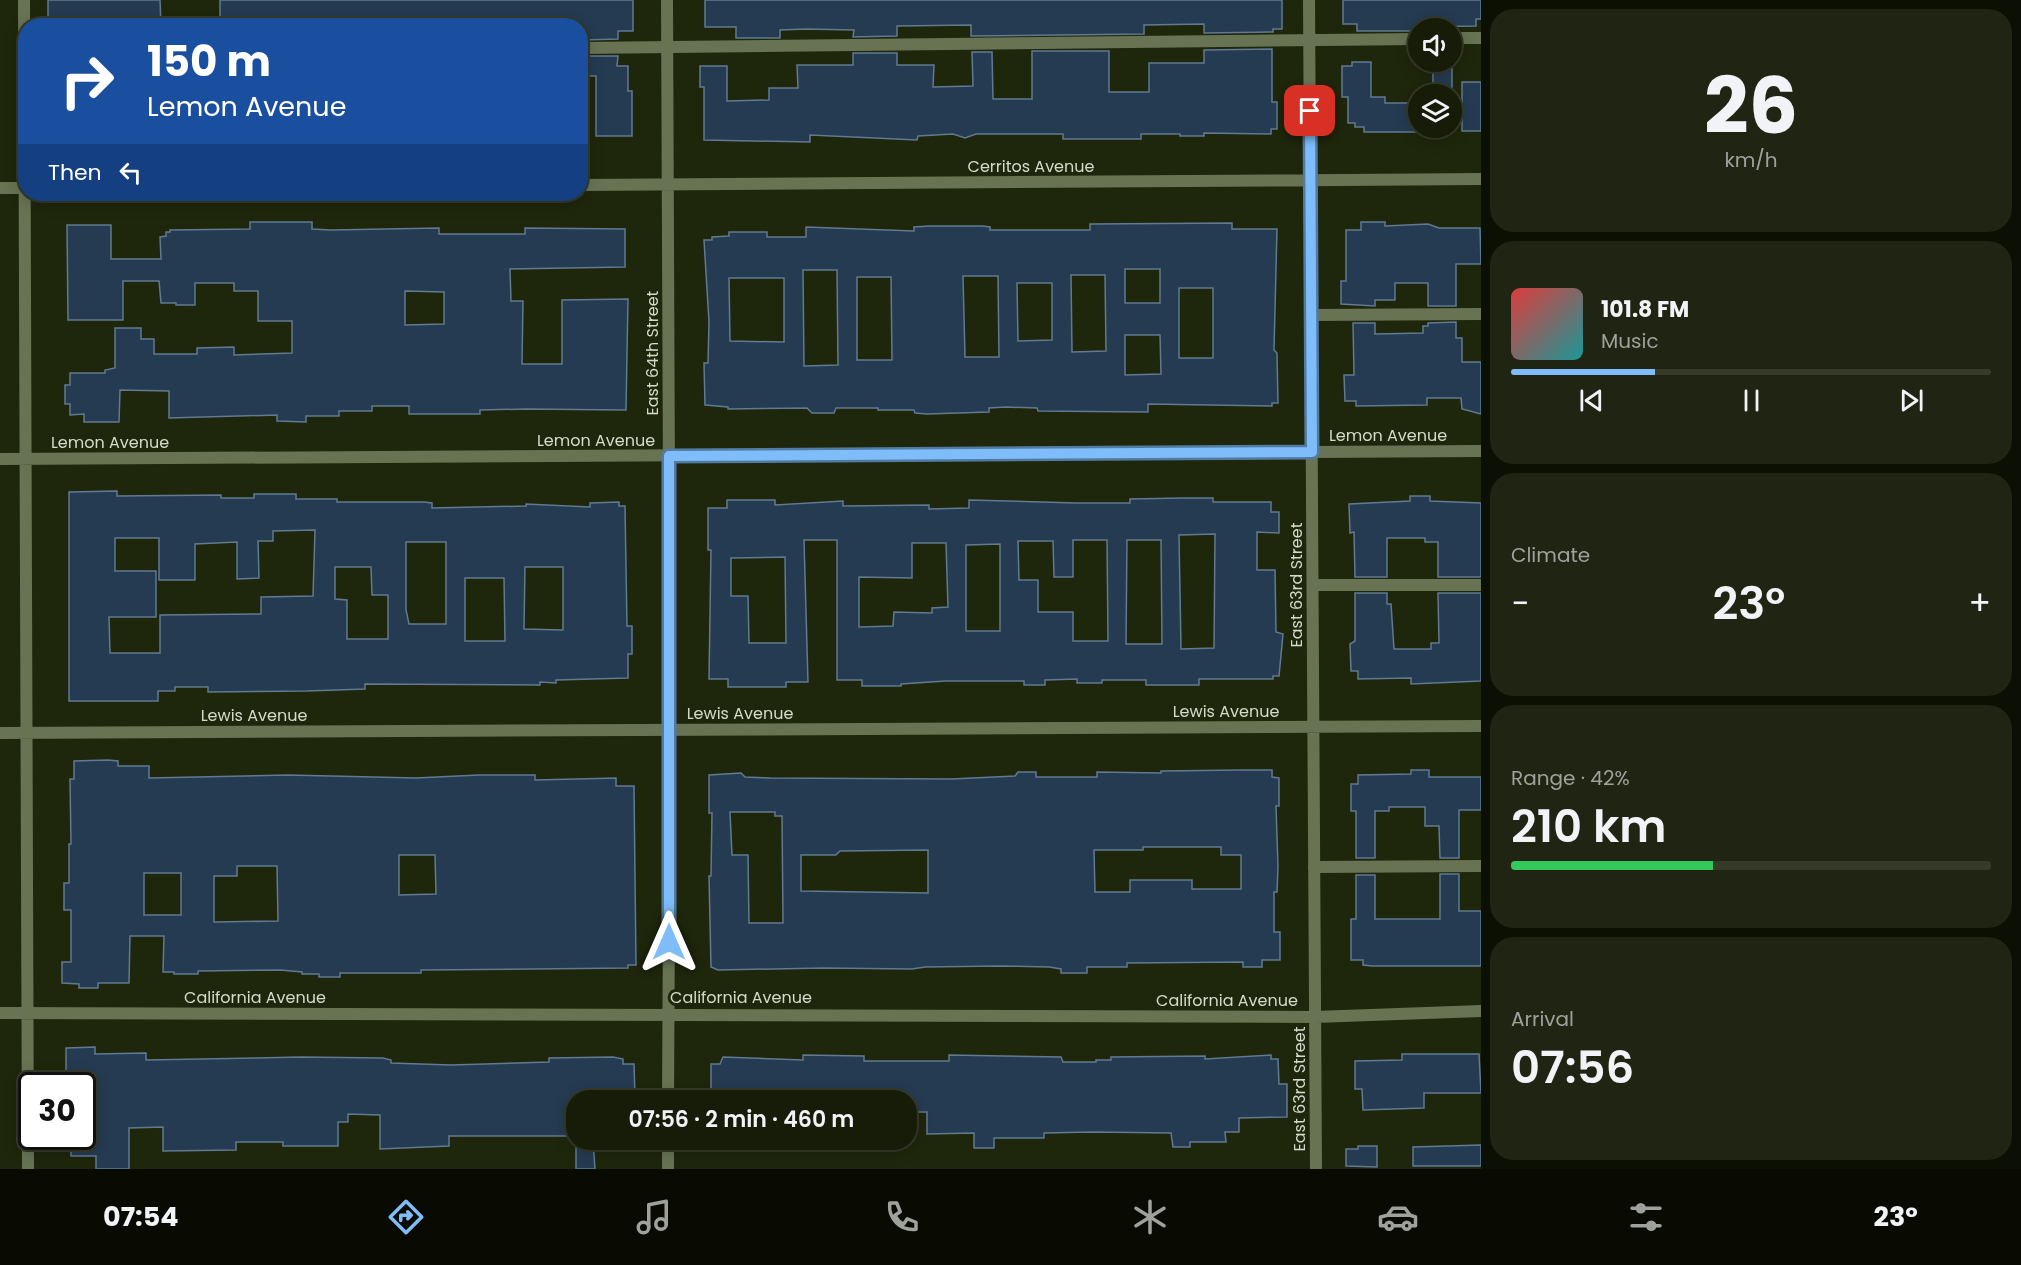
<!DOCTYPE html>
<meta charset="utf-8">
<style>
body{margin:0;font-family:Poppins,sans-serif;background:#1f2512;color:#f1f3f6;height:100vh;display:flex;flex-direction:column;font-size:22px;white-space:nowrap}
*{box-sizing:border-box;margin:0}
p{font-size:20px;color:#9ea19c}
.icon{flex:none;width:33px;height:33px;fill:none;stroke:currentColor;stroke-width:2;stroke-linecap:round;stroke-linejoin:round}
.map{position:relative;flex:1;overflow:hidden}
.side{display:flex;flex-direction:column;gap:9px;padding:9px;background:#0c0f04;width:540px}
.side>*{flex:none}
.guide{position:absolute;left:18px;top:18px;width:570px;height:183px;border-radius:24px;box-shadow:0 3px 15px #0003,0 0 0 2px #353a29;background:#1a4fa0;color:#fff;overflow:hidden}
.buttons{position:absolute;left:1408px;top:18px;display:grid;gap:12px}
.buttons a{display:grid;place-items:center;width:54px;height:54px;border-radius:50%;background:#161c08;box-shadow:0 3px 15px #0003,0 0 0 2px #353a29;font-size:30px}
.speed{position:absolute;left:18px;top:1072px;display:flex;gap:12px;font-size:30px;font-weight:700;text-align:center}
.speed>*{display:grid;place-content:center;width:78px;height:78px;border-radius:50%;background:#161c08;box-shadow:0 3px 15px #0003,0 0 0 2px #353a29;line-height:1}
.speed .limit{border:3px solid #111;border-radius:9px;background:#fff;color:#111}
.pin{position:absolute;display:grid;place-items:center;width:51px;height:51px;color:#fff;margin:-26px;border-radius:12px;box-shadow:0 3px 9px #0006}
.me{position:absolute;width:66px;margin:-33px;rotate:0deg;stroke-linejoin:round;filter:drop-shadow(0 0 4px #0008)}
.turn{display:flex;align-items:center;gap:21px;height:126px;padding:0 30px;font-size:27px}
.turn .icon{width:78px;height:78px;stroke-width:2.5}
.turn b{display:block;font-size:42px;line-height:51px}
.then{display:flex;align-items:center;height:57px;padding:0 30px;background:#0003;gap:12px;font-size:22px}
.big{font-size:45px;font-weight:600;line-height:1.1}
.side .tile{flex:1;display:flex;flex-direction:column;justify-content:center;gap:9px;min-width:0;padding:0 21px;border-radius:24px;background:#1f2512}
.side .dial{align-items:center;gap:0}
.dial b{font-size:78px;line-height:1}
.song{display:flex;align-items:center;gap:18px}
.cover{width:72px;height:72px;border-radius:9px;background:linear-gradient(135deg,hsl(0 70% 55%),hsl(180 70% 35%))}
.played{height:6px;border-radius:3px;background:linear-gradient(90deg,#7ebdf9 30%,#353a29 30%)}
.keys{display:flex;justify-content:space-around;direction:ltr}
.heat{display:flex;justify-content:space-between;align-items:center;font-size:33px;direction:ltr}
.charge{height:9px;border-radius:4px;background:linear-gradient(90deg,#34c759 42%,#353a29 0)}
.trip{position:absolute;left:566px;top:1090px;width:351px;height:60px;border-radius:24px;background:#161c08;box-shadow:0 3px 15px #0003,0 0 0 2px #353a29;font-weight:600;line-height:60px;text-align:center}
.tabs{display:flex;height:96px;justify-content:space-around;align-items:center;background:#090b03;color:#9ea19c}
.tabs .icon{width:42px;height:42px}
.tabs .current{color:#7ebdf9}
.tabs b{font-size:27px;color:#f1f3f6}
main{display:flex;flex:1;min-height:0}
.map>svg:first-child{display:block}
.building{fill:#253b51;stroke:#617a92;stroke-width:1.5;fill-rule:evenodd}
.lines{fill:none;stroke-linecap:round;stroke-linejoin:round}
.service{stroke:#687354;stroke-width:12}
.minor{stroke:#687354;stroke-width:12}
.route-casing{stroke:#527ba2;stroke-width:15}
.route{stroke:#7ebdf9;stroke-width:10}
.labels{text-anchor:middle;dominant-baseline:central;stroke-width:6;stroke-linejoin:round;paint-order:stroke}
.street-label{font-size:16px;fill:#d5dbcb;stroke:#1e260b}
</style>
<main>
<div class="map">
<svg width="1481" height="1169" viewBox="0 0 1481 1169">
<rect width="100%" height="100%" fill="#1e260b"/>
<!-- building -->
<path class="building" d="M 48,0 L 160,0 L 161,26 L 88,26 L 88,22 L 48,22 Z
M 220,0 L 633,0 L 633,31 L 618,31 L 618,39 L 583,40 L 580,39 L 580,26 L 220,26 Z
M 705,0 L 1282,0 L 1282,29 L 1273,29 L 1273,32 L 1204,33 L 1204,24 L 1144,25 L 1144,34 L 971,36 L 971,25 L 897,26 L 897,36 L 853,37 L 854,30 L 806,29 L 780,30 L 780,38 L 736,38 L 736,27 L 705,27 Z
M 1343,0 L 1481,0 L 1481,19 L 1476,19 L 1476,26 L 1418,27 L 1418,31 L 1357,31 L 1357,24 L 1343,24 Z
M 1272,49 L 1272,102 L 1277,102 L 1277,129 L 1271,129 L 1271,134 L 1204,133 L 1204,136 L 1180,136 L 1180,134 L 1141,134 L 1141,139 L 1063,139 L 1063,134 L 976,134 L 965,138 L 953,134 L 918,136 L 917,140 L 810,135 L 810,142 L 704,140 L 704,87 L 700,87 L 700,66 L 727,66 L 727,101 L 769,100 L 769,88 L 798,88 L 797,65 L 853,65 L 853,53 L 897,53 L 897,65 L 934,65 L 933,87 L 973,86 L 972,52 L 992,52 L 993,99 L 1032,99 L 1032,51 L 1109,51 L 1109,92 L 1149,92 L 1149,63 L 1204,63 L 1204,50 Z
M 582,56 L 618,56 L 617,66 L 628,66 L 628,91 L 632,91 L 632,136 L 596,136 L 596,76 L 582,76 Z
M 1352,62 L 1371,62 L 1371,97 L 1385,97 L 1385,103 L 1419,103 L 1419,132 L 1364,132 L 1364,127 L 1355,127 L 1355,123 L 1348,123 L 1348,97 L 1342,97 L 1342,66 L 1352,66 Z
M 1433,62 L 1452,62 L 1452,94 L 1433,94 Z
M 1462,82 L 1481,82 L 1481,131 L 1462,131 Z
M 250,222 L 312,222 L 312,229 L 331,230 L 439,228 L 439,234 L 525,234 L 525,228 L 625,229 L 625,267 L 510,269 L 511,301 L 523,301 L 522,364 L 562,364 L 562,300 L 628,299 L 626,410 L 526,409 L 480,410 L 480,414 L 409,414 L 409,406 L 372,406 L 372,411 L 339,411 L 339,416 L 306,416 L 306,422 L 277,421 L 277,415 L 169,418 L 169,391 L 120,390 L 119,422 L 84,422 L 84,414 L 70,415 L 70,404 L 65,404 L 65,385 L 70,385 L 70,373 L 105,373 L 105,370 L 115,368 L 115,328 L 141,328 L 141,339 L 154,339 L 154,354 L 197,354 L 197,348 L 234,347 L 234,355 L 292,353 L 292,321 L 258,321 L 258,291 L 234,291 L 234,283 L 195,283 L 195,305 L 176,305 L 176,303 L 161,303 L 159,281 L 123,281 L 123,320 L 68,320 L 67,225 L 111,225 L 111,259 L 161,259 L 160,237 L 166,236 L 166,232 L 170,232 L 170,230 L 250,229 ZM 405,291 L 444,292 L 444,324 L 405,325 Z
M 1361,222 L 1385,222 L 1385,226 L 1428,224 L 1439,228 L 1480,228 L 1481,264 L 1456,264 L 1456,306 L 1428,306 L 1428,283 L 1395,283 L 1395,300 L 1375,300 L 1375,306 L 1341,304 L 1341,281 L 1346,281 L 1346,230 L 1361,230 Z
M 1232,223 L 1232,229 L 1277,229 L 1274,350 L 1277,353 L 1278,403 L 1272,403 L 1272,406 L 1148,404 L 1148,412 L 1038,411 L 1037,408 L 1006,407 L 989,408 L 989,412 L 927,414 L 915,413 L 914,410 L 878,410 L 878,408 L 836,408 L 834,413 L 812,413 L 807,408 L 728,409 L 728,407 L 705,405 L 704,363 L 708,363 L 709,322 L 704,240 L 712,240 L 712,237 L 729,236 L 729,232 L 767,232 L 767,237 L 806,237 L 806,227 L 914,231 L 914,227 L 929,226 L 982,226 L 990,227 L 990,230 L 1090,230 L 1090,224 ZM 1125,269 L 1160,269 L 1160,303 L 1125,303 ZM 803,270 L 837,270 L 838,365 L 804,366 ZM 1071,275 L 1105,275 L 1106,351 L 1072,352 ZM 963,276 L 998,276 L 999,357 L 965,357 ZM 857,277 L 891,277 L 892,360 L 857,360 ZM 729,278 L 784,278 L 784,342 L 730,341 ZM 1017,283 L 1052,283 L 1052,340 L 1018,341 ZM 1179,288 L 1213,288 L 1213,358 L 1179,358 ZM 1125,335 L 1160,335 L 1161,374 L 1125,375 Z
M 1456,322 L 1456,338 L 1462,338 L 1462,362 L 1481,362 L 1481,414 L 1462,409 L 1461,398 L 1427,398 L 1427,405 L 1356,406 L 1356,401 L 1345,401 L 1344,375 L 1354,375 L 1353,323 L 1375,323 L 1375,334 L 1423,333 L 1423,326 L 1428,326 L 1428,323 Z
M 117,491 L 117,496 L 221,495 L 221,498 L 254,498 L 254,494 L 296,494 L 296,499 L 337,499 L 337,502 L 424,502 L 432,503 L 432,508 L 526,506 L 526,504 L 590,507 L 590,503 L 619,502 L 619,506 L 625,506 L 627,626 L 632,626 L 632,654 L 628,654 L 628,678 L 556,680 L 556,683 L 540,682 L 540,685 L 365,684 L 365,689 L 307,691 L 208,692 L 208,687 L 175,687 L 175,691 L 158,691 L 158,701 L 69,701 L 69,492 ZM 315,530 L 313,596 L 261,597 L 261,614 L 160,615 L 160,653 L 110,653 L 109,617 L 156,617 L 156,571 L 115,571 L 115,538 L 159,538 L 159,580 L 195,580 L 195,544 L 237,542 L 237,579 L 259,578 L 258,541 L 273,541 L 273,531 ZM 406,542 L 446,542 L 446,624 L 409,624 L 406,610 ZM 335,567 L 371,567 L 372,595 L 388,595 L 388,639 L 347,639 L 347,600 L 335,599 ZM 525,567 L 563,567 L 563,630 L 524,629 ZM 465,578 L 504,578 L 505,641 L 465,641 Z
M 1410,496 L 1430,496 L 1430,501 L 1481,503 L 1481,577 L 1438,577 L 1438,542 L 1425,542 L 1425,538 L 1387,538 L 1387,577 L 1355,577 L 1354,532 L 1350,533 L 1349,504 L 1410,501 Z
M 1183,498 L 1213,498 L 1213,502 L 1271,502 L 1271,512 L 1279,512 L 1279,533 L 1257,532 L 1257,570 L 1275,570 L 1276,632 L 1283,634 L 1279,676 L 1273,676 L 1273,679 L 1199,679 L 1199,685 L 1146,685 L 1146,680 L 1102,680 L 1102,683 L 1077,683 L 1077,679 L 1045,680 L 1045,685 L 1024,685 L 1024,681 L 945,681 L 901,684 L 901,686 L 862,686 L 862,680 L 837,680 L 837,540 L 804,540 L 808,682 L 786,682 L 786,687 L 728,687 L 728,679 L 709,679 L 711,550 L 708,550 L 708,508 L 727,508 L 727,500 L 775,500 L 775,505 L 843,501 L 843,506 L 929,505 L 929,509 L 969,508 L 969,500 L 1076,503 L 1130,503 L 1130,499 ZM 1215,534 L 1214,648 L 1181,649 L 1179,535 ZM 1073,540 L 1107,540 L 1108,641 L 1073,641 L 1073,612 L 1038,612 L 1038,580 L 1019,580 L 1018,541 L 1053,541 L 1054,577 L 1073,577 ZM 1127,540 L 1161,540 L 1162,644 L 1126,644 ZM 912,543 L 946,543 L 948,607 L 932,608 L 932,613 L 894,612 L 893,626 L 859,627 L 859,577 L 912,578 ZM 1000,544 L 1000,631 L 966,631 L 966,545 ZM 785,557 L 786,643 L 749,643 L 748,596 L 731,596 L 731,558 Z
M 1355,593 L 1387,593 L 1387,604 L 1391,604 L 1394,649 L 1431,649 L 1431,643 L 1439,643 L 1438,593 L 1481,593 L 1481,681 L 1411,684 L 1411,678 L 1358,679 L 1358,671 L 1351,671 L 1350,644 L 1355,641 Z
M 108,760 L 118,761 L 118,766 L 149,766 L 149,778 L 288,775 L 416,778 L 479,775 L 535,775 L 535,780 L 616,778 L 616,786 L 634,786 L 636,965 L 628,965 L 628,968 L 421,970 L 421,973 L 340,973 L 340,977 L 319,977 L 319,974 L 302,974 L 302,972 L 280,970 L 198,971 L 198,974 L 174,974 L 174,972 L 163,972 L 164,936 L 130,936 L 129,983 L 98,983 L 98,988 L 79,988 L 79,984 L 62,983 L 62,962 L 71,962 L 71,910 L 64,910 L 64,883 L 69,883 L 69,844 L 71,844 L 70,779 L 74,779 L 74,761 ZM 399,855 L 435,855 L 436,894 L 399,895 ZM 237,866 L 277,866 L 278,921 L 214,922 L 214,876 L 237,876 ZM 144,873 L 181,873 L 181,915 L 144,915 Z
M 1243,770 L 1272,770 L 1272,777 L 1279,778 L 1279,806 L 1276,806 L 1278,866 L 1277,892 L 1274,892 L 1274,932 L 1280,932 L 1280,960 L 1262,960 L 1262,967 L 1243,967 L 1243,962 L 1127,963 L 1127,967 L 1087,967 L 1087,973 L 1061,973 L 1061,969 L 1049,967 L 1000,966 L 925,967 L 912,969 L 823,968 L 718,970 L 711,967 L 709,876 L 711,876 L 712,813 L 709,813 L 709,775 L 741,773 L 745,777 L 770,778 L 951,779 L 1015,776 L 1018,772 L 1036,772 L 1036,777 L 1097,777 L 1097,772 L 1161,773 L 1161,771 ZM 730,812 L 775,812 L 775,816 L 782,816 L 783,923 L 749,923 L 748,855 L 732,855 ZM 1143,847 L 1221,847 L 1221,855 L 1241,855 L 1241,889 L 1192,889 L 1192,880 L 1130,880 L 1130,892 L 1095,892 L 1094,850 L 1143,850 ZM 928,850 L 928,893 L 801,891 L 801,855 L 836,855 L 840,851 Z
M 1411,770 L 1429,770 L 1429,777 L 1481,777 L 1481,810 L 1459,810 L 1459,858 L 1440,858 L 1439,826 L 1425,826 L 1425,807 L 1389,807 L 1389,811 L 1375,811 L 1375,858 L 1356,858 L 1356,811 L 1351,811 L 1351,784 L 1358,784 L 1358,775 L 1411,774 Z
M 1440,874 L 1459,874 L 1459,911 L 1481,911 L 1481,966 L 1372,966 L 1363,965 L 1363,960 L 1351,960 L 1351,919 L 1356,919 L 1356,875 L 1375,875 L 1375,919 L 1440,919 Z
M 95,1047 L 95,1054 L 146,1053 L 146,1060 L 302,1057 L 383,1058 L 391,1060 L 391,1063 L 451,1065 L 549,1062 L 549,1058 L 613,1057 L 623,1059 L 623,1064 L 634,1064 L 635,1097 L 634,1101 L 576,1101 L 576,1136 L 449,1136 L 449,1146 L 380,1149 L 380,1115 L 348,1114 L 348,1122 L 338,1122 L 338,1146 L 283,1146 L 283,1142 L 236,1142 L 236,1150 L 163,1151 L 163,1127 L 129,1128 L 129,1169 L 96,1169 L 96,1156 L 71,1156 L 71,1137 L 82,1137 L 82,1086 L 66,1086 L 66,1048 Z
M 1402,1054 L 1479,1054 L 1481,1093 L 1424,1093 L 1424,1108 L 1363,1110 L 1362,1089 L 1355,1089 L 1355,1061 L 1402,1060 Z
M 803,1055 L 864,1056 L 864,1061 L 949,1061 L 949,1055 L 1061,1057 L 1063,1062 L 1096,1062 L 1096,1060 L 1111,1060 L 1111,1057 L 1205,1056 L 1205,1059 L 1271,1055 L 1271,1059 L 1278,1059 L 1279,1084 L 1287,1084 L 1287,1117 L 1239,1118 L 1239,1132 L 1225,1132 L 1226,1142 L 1190,1142 L 1190,1147 L 1173,1147 L 1171,1133 L 1092,1132 L 1044,1133 L 1044,1138 L 994,1138 L 994,1148 L 974,1148 L 974,1133 L 927,1134 L 927,1112 L 906,1112 L 906,1101 L 901,1101 L 901,1092 L 838,1096 L 838,1101 L 778,1101 L 778,1098 L 732,1098 L 732,1101 L 711,1101 L 711,1064 L 720,1064 L 723,1057 L 803,1060 Z
M 576,1140 L 593,1140 L 595,1169 L 576,1169 Z
M 1481,1145 L 1481,1166 L 1413,1166 L 1413,1147 Z
M 1358,1146 L 1377,1146 L 1377,1167 L 1346,1166 L 1346,1149 L 1358,1149 Z"/>
<g class="lines">
<!-- service -->
<path class="service" d="M 1452,38 L 1481,38
M 580,48 L 1419,39
M 1311,315 L 1481,314
M 1313,585 L 1481,585
M 1314,867 L 1481,866"/>
<!-- minor -->
<path class="minor" d="M 24,0 L 28,1169
M 667,0 L 670,730 L 668,1101
M 1309,0 L 1316,1169
M 580,185 L 1481,179
M 0,188 L 26,188
M 0,459 L 1481,451
M 0,733 L 1481,726
M 0,1013 L 1315,1017 L 1481,1011
M 668,1169 L 668,1140"/>
</g>
<g class="lines">
<defs>
<path id="route" d="M 669,942 L 669,456 L 1312,452 L 1310,111"/>
</defs>
<!-- route casing -->
<use href="#route" class="route-casing"/>
<!-- route -->
<use href="#route" class="route"/>
</g>
<g class="labels">
<!-- street labels -->
<g class="street-label">
<text x="1031" y="166">Cerritos Avenue</text>
<text transform="translate(652 353) rotate(-90)">East 64th Street</text>
<text x="1388" y="435">Lemon Avenue</text>
<text x="596" y="440">Lemon Avenue</text>
<text x="110" y="442">Lemon Avenue</text>
<text transform="translate(1296 585) rotate(-90)">East 63rd Street</text>
<text x="1226" y="711">Lewis Avenue</text>
<text x="740" y="713">Lewis Avenue</text>
<text x="254" y="715">Lewis Avenue</text>
<text x="255" y="997">California Avenue</text>
<text x="741" y="997">California Avenue</text>
<text x="1227" y="1000">California Avenue</text>
<text transform="translate(1299 1089) rotate(-90)">East 63rd Street</text>
</g>
</g>
</svg>
<div class="buttons">
<a><svg class="icon" aria-label="sound" viewBox="0 0 24 24"><path d="M4 9h4l5-4v14l-5-4H4zM17 9q2 3 0 6"/></svg></a>
<a><svg class="icon" aria-label="layers" viewBox="0 0 24 24"><path d="M12 4l9 5-9 5-9-5zM3 14l9 5 9-5"/></svg></a>
</div>
<div class="speed"><div class="limit">30</div></div>
<div class="pin" style="left:1310px;top:111px;background:#d93025"><svg class="icon" aria-label="arrive" viewBox="0 0 24 24"><path d="M6 21V4h12l-3 4 3 4H6"/></svg></div>
<svg class="me" style="left:669px;top:942px" viewBox="-20 -20 40 40"><path d="M0-17L14 15 0 8-14 15z" fill="#7ebdf9" stroke="#fff" stroke-width="4"/></svg>
<div class="trip">07:56 · 2 min · 460 m</div>
<div class="guide">
<div class="turn"><svg class="icon" aria-label="right" viewBox="0 0 24 24"><path d="M7 20v-9h11M14 6l5 5-5 5"/></svg><div><b>150 m</b>Lemon Avenue</div></div>
<div class="then">Then<svg class="icon" aria-label="left" viewBox="0 0 24 24"><path d="M17 20v-9H6M10 6l-5 5 5 5"/></svg></div>
</div>
</div>
<section class="side">
<div class="tile dial"><b>26</b><p>km/h</p></div>
<div class="tile">
<div class="song"><i class="cover"></i><div><b>101.8 FM</b><p>Music</p></div></div>
<div class="played"></div>
<div class="keys"><svg class="icon" aria-label="previous" viewBox="0 0 24 24"><path d="M18 5L8 12l10 7zM5 5v14"/></svg><svg class="icon" aria-label="pause" viewBox="0 0 24 24"><path d="M8 5v14M16 5v14"/></svg><svg class="icon" aria-label="next" viewBox="0 0 24 24"><path d="M6 5l10 7-10 7zM19 5v14"/></svg></div>
</div>
<div class="tile"><p>Climate</p>
<div class="heat"><a>−</a><b class="big">23°</b><a>+</a></div>
</div>
<div class="tile"><p>Range · 42%</p><b class="big">210 km</b><div class="charge"></div></div>
<div class="tile"><p>Arrival</p><b class="big">07:56</b></div>
</section>
</main>
<nav class="tabs">
<b>07:54</b>
<svg class="icon current" aria-label="directions" viewBox="0 0 24 24"><path d="M12 3l9 9-9 9-9-9zM9 14v-3h6M13 9l2 2-2 2"/></svg>
<svg class="icon" aria-label="music" viewBox="0 0 24 24"><path d="M9 18V5l10-2v13"/><circle cx="6" cy="18" r="3"/><circle cx="16" cy="16" r="3"/></svg>
<svg class="icon" aria-label="phone" viewBox="0 0 24 24"><path d="M5 4h4l2 5-3 2q2 4 5 5l2-3 5 2v4C11 20 4 13 5 4z"/></svg>
<svg class="icon" aria-label="climate" viewBox="0 0 24 24"><path d="M12 3v18M4 7l16 10M4 17L20 7"/></svg>
<svg class="icon" aria-label="car" viewBox="0 0 24 24"><path d="M5 17H2v-5l4-1 3-4h7l3 4 3 1v5h-3M9 17h6M6 11h13"/><circle cx="7" cy="17" r="2"/><circle cx="17" cy="17" r="2"/></svg>
<svg class="icon" aria-label="filters" viewBox="0 0 24 24"><path d="M4 7h16M4 17h16"/><circle cx="9" cy="7" r="2"/><circle cx="15" cy="17" r="2"/></svg>
<b>23°</b>
</nav>
